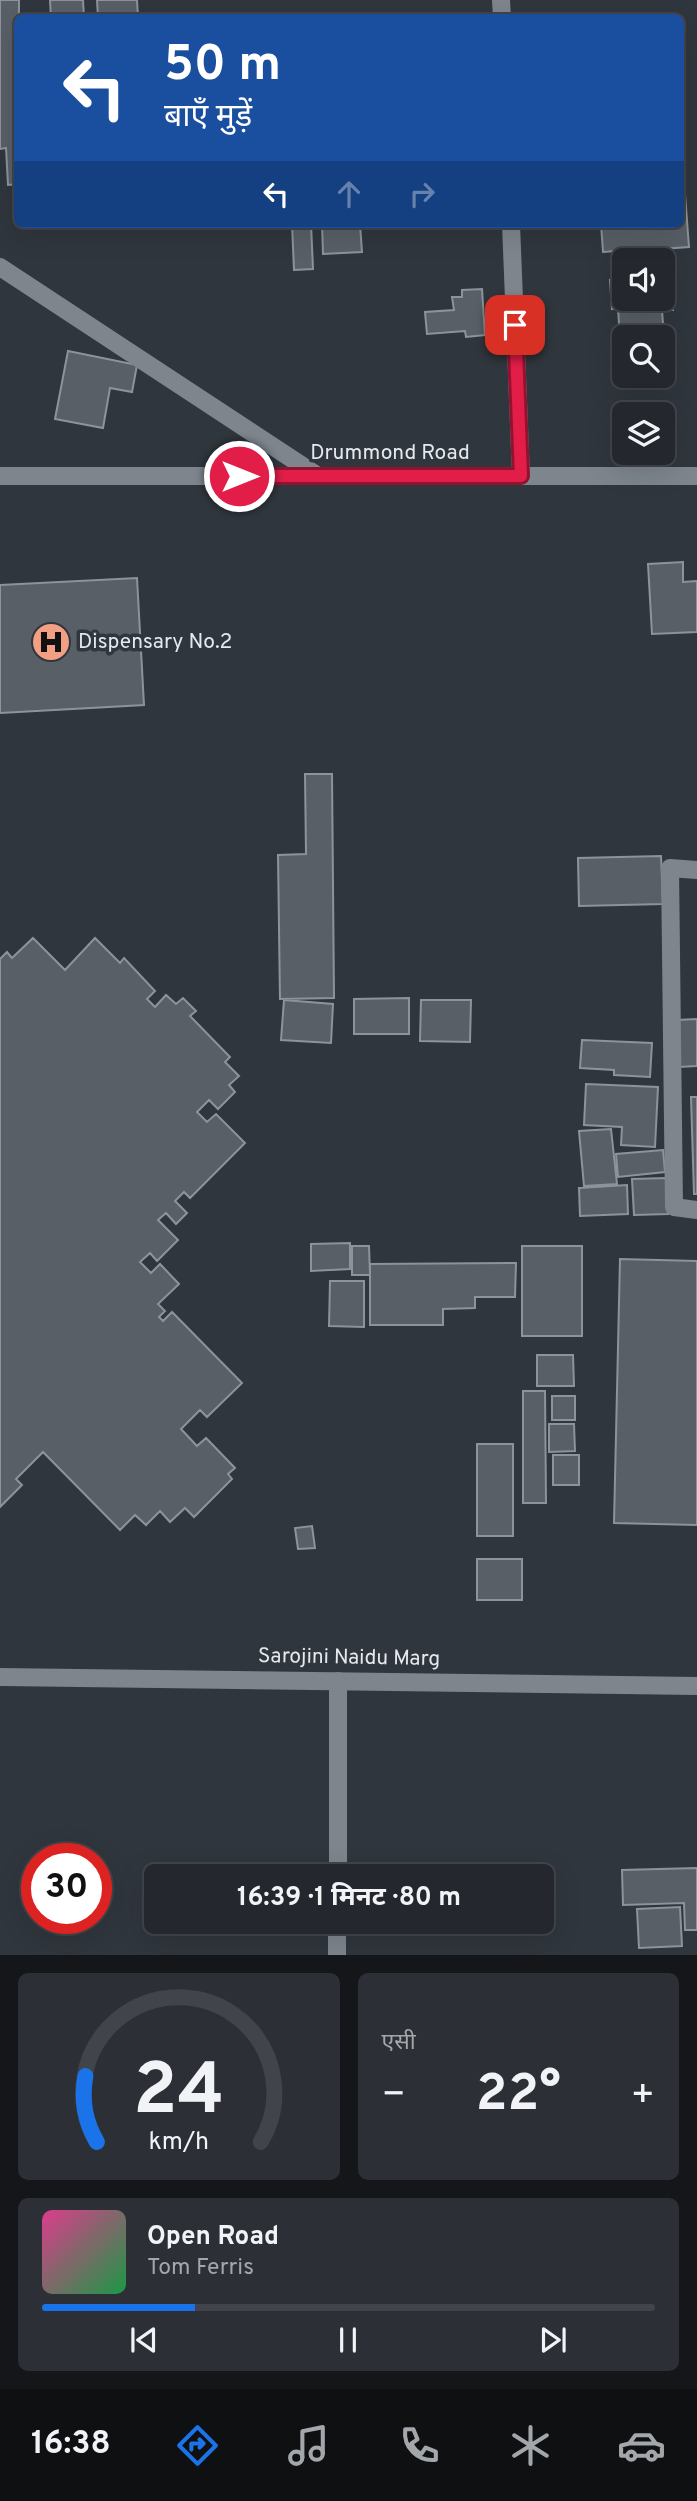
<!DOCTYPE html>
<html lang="hi">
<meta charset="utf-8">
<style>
body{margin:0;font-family:Overpass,"Noto Sans Devanagari",sans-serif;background:#2c3036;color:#f1f3f6;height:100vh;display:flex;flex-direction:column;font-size:26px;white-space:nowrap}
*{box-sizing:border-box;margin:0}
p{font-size:23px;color:#a3a6aa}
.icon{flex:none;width:38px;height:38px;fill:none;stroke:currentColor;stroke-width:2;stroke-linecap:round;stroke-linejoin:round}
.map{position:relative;height:1955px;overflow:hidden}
.drawer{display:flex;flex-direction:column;gap:18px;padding:18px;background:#141619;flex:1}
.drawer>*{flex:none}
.banner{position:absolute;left:14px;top:14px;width:670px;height:214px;border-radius:10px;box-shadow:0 7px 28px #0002,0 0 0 2px #41444a;background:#1a4fa0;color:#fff;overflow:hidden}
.controls{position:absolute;left:612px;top:248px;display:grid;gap:14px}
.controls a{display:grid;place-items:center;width:63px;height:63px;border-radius:10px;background:#24282e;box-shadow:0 7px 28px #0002,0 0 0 2px #41444a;font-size:35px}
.speed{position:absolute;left:21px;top:1843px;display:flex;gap:14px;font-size:35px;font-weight:700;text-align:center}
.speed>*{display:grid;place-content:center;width:91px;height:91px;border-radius:50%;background:#24282e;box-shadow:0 7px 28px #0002,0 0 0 2px #41444a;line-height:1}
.speed .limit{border:10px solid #d22;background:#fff;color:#111}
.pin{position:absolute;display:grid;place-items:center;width:60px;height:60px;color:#fff;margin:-30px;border-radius:14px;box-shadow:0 4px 10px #0006}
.me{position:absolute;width:77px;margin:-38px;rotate:90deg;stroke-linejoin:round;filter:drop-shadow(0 0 5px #0008)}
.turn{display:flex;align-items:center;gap:24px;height:147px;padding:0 35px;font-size:32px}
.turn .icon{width:91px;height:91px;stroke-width:2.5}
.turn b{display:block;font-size:49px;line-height:60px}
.lanes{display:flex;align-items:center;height:66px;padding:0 35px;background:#0003;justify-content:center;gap:35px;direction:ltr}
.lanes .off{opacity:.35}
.big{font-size:52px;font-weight:700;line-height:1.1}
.drawer .tile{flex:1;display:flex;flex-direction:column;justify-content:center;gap:10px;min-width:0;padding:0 24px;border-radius:10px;background:#2c3036}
.drawer .dial{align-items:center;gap:0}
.dial svg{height:182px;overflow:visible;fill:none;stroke:#41444a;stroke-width:7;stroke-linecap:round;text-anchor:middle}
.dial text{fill:#f1f3f6;stroke:none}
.song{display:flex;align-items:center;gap:21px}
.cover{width:84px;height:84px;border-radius:10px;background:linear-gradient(135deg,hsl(330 70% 55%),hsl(140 70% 35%))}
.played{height:7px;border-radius:4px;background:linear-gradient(90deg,#1a73e8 25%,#41444a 25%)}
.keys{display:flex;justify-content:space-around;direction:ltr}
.heat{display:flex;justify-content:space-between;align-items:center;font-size:38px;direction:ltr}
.drawer .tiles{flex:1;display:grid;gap:18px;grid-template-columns:1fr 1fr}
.tile:last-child{grid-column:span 2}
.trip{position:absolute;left:144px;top:1864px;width:410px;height:70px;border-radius:10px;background:#24282e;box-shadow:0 7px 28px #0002,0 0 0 2px #41444a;font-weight:700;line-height:70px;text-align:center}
.tab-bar{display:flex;height:112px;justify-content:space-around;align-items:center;background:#0e1012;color:#a3a6aa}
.tab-bar .icon{width:49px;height:49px}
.tab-bar .on{color:#1a73e8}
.tab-bar b{font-size:32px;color:#f1f3f6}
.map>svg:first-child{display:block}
.building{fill:#585f66;stroke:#8c939b;stroke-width:2}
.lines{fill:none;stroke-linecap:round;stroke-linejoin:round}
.street{stroke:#7e858d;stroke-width:18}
.secondary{stroke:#7e858d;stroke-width:18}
.route-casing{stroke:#92132f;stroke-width:18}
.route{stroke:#e11d48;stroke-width:12}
.labels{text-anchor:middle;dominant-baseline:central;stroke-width:7;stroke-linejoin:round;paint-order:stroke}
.street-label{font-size:21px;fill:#e5e9ee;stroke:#30363d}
.poi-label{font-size:21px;fill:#e5e9ee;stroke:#30363d;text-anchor:start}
</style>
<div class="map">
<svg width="697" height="1955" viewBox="0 0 697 1955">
<rect width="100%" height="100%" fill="#30363d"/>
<!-- building -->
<path class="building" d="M 0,0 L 19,0 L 18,184 L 8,185 L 6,148 L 0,149 Z
M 50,0 L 83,0 L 84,18 L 51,18 Z
M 97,0 L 137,0 L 138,18 L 98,18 Z
M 665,13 L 665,18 L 633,18 L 633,15 Z
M 681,181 L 684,181 L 689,247 L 661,249 L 662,261 L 625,261 L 625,299 L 663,299 L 663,271 L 670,271 L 673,310 L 662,310 L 664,337 L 620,340 L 618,308 L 612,309 L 610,280 L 620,279 L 617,251 L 603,252 L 601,224 L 681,224 Z
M 292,224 L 311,224 L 313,269 L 294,270 Z
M 322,224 L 360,224 L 362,252 L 323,254 Z
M 482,289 L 485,335 L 466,337 L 465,331 L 427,334 L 425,312 L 454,310 L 452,297 L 462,297 L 462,290 Z
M 68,351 L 137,365 L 132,392 L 110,388 L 103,428 L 55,419 Z
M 683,562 L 683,582 L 697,581 L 697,632 L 652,634 L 648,564 Z
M 137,578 L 144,705 L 0,713 L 0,585 Z
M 305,774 L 332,774 L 334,998 L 280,999 L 278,855 L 306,854 Z
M 661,856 L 663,904 L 579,906 L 578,858 Z
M 33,938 L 65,970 L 95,938 L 120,963 L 124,958 L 155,991 L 147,999 L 155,1007 L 166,995 L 176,1004 L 183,998 L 196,1011 L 190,1016 L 230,1057 L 225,1062 L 239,1076 L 229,1085 L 235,1092 L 218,1109 L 209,1100 L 197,1112 L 207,1122 L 216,1114 L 245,1143 L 190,1198 L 184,1192 L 175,1201 L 187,1213 L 176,1224 L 166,1213 L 158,1220 L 178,1240 L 157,1261 L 150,1253 L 140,1262 L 151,1273 L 160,1264 L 179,1284 L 158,1304 L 165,1311 L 159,1317 L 163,1321 L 172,1312 L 242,1383 L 207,1417 L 200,1410 L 181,1429 L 197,1446 L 206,1438 L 235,1468 L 228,1474 L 232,1479 L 194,1517 L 185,1508 L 170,1522 L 160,1511 L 146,1525 L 135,1515 L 120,1530 L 43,1452 L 16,1479 L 22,1485 L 0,1507 L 0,959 L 7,952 L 12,958 Z
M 409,998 L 409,1034 L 354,1034 L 354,999 Z
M 284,1000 L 333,1004 L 331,1043 L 281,1040 Z
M 421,1000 L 471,1000 L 470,1042 L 420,1041 Z
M 697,1019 L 697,1066 L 679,1067 L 677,1020 Z
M 582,1040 L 652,1043 L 650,1077 L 614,1075 L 614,1070 L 580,1068 Z
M 586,1084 L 658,1087 L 655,1147 L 621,1145 L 622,1127 L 584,1125 Z
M 691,1097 L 697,1097 L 697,1194 L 694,1194 Z
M 611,1129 L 617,1184 L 584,1186 L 579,1131 Z
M 663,1150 L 665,1172 L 618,1177 L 616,1154 Z
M 666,1178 L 668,1214 L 634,1215 L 632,1179 Z
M 627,1185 L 628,1214 L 580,1216 L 579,1188 Z
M 350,1243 L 350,1269 L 311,1271 L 311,1244 Z
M 352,1246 L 369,1246 L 370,1275 L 352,1275 Z
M 522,1246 L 582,1246 L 582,1336 L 522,1336 Z
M 620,1259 L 697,1261 L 697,1525 L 614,1523 Z
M 516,1263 L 515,1297 L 475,1297 L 475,1308 L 443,1309 L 443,1325 L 370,1325 L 370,1264 Z
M 330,1281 L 364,1281 L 364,1327 L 329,1326 Z
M 537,1355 L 573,1355 L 574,1386 L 537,1386 Z
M 523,1391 L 545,1391 L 546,1503 L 523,1503 Z
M 552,1396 L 575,1396 L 575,1420 L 552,1420 Z
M 549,1424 L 574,1424 L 575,1451 L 549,1452 Z
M 477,1444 L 513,1444 L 513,1536 L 477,1536 Z
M 553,1455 L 579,1455 L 579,1485 L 553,1485 Z
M 312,1526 L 315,1548 L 298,1549 L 295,1528 Z
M 477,1559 L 522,1559 L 522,1600 L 477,1600 Z
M 697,1868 L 697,1930 L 685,1930 L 684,1903 L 623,1905 L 622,1870 Z
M 680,1907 L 682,1946 L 639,1948 L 637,1909 Z"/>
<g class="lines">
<!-- street -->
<path class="street" d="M 501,0 L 502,18
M 511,224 L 521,476
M 0,267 L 318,476
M 0,476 L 697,476
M 697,870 L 670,868 L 674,1207 L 697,1210
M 338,1876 L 338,1681
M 337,1955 L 337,1922"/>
<!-- secondary -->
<path class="secondary" d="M 0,1677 L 697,1686"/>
</g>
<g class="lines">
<defs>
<path id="route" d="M 239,476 L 521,476 L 515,325"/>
</defs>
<!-- route casing -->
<use href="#route" class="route-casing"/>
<!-- route -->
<use href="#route" class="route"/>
</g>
<!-- icons -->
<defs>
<symbol id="hospital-disc" viewBox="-11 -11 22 22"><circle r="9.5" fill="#f39f84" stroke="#30363d"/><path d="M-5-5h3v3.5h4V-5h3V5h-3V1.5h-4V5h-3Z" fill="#111"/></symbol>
</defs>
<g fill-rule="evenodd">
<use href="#hospital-disc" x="29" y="620" width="44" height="44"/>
</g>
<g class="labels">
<!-- street labels -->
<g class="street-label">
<text x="390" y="453">Drummond Road</text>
<text transform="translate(349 1658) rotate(1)">Sarojini Naidu Marg</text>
</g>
<!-- poi labels -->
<g class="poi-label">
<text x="78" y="642">Dispensary No.2</text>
</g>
</g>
</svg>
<div class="controls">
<a><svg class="icon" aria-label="sound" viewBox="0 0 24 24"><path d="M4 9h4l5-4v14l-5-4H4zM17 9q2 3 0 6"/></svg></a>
<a><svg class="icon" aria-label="search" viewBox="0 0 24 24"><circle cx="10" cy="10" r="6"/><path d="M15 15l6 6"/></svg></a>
<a><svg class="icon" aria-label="layers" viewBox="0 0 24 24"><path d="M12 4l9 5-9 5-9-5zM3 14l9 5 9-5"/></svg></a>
</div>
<div class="speed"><div class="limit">30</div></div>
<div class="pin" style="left:515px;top:325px;background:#d93025"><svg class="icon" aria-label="arrive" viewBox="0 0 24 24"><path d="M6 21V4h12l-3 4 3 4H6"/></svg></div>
<svg class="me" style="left:239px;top:476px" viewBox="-20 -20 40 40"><circle r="17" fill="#e11d48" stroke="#fff" stroke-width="3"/><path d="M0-11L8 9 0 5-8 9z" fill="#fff"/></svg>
<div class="trip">16:39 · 1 मिनट · 80 m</div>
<div class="banner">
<div class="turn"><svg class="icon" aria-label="left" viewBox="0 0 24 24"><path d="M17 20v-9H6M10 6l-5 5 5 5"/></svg><div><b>50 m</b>बाएँ मुड़ें</div></div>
<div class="lanes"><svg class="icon" aria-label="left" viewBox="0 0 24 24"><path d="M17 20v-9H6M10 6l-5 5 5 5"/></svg><svg class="icon off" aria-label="ahead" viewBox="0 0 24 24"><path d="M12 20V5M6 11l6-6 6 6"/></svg><svg class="icon off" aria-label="right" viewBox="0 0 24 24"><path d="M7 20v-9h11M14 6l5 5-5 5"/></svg></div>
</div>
</div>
<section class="drawer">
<div class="tiles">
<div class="tile dial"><svg viewBox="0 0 100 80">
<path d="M14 69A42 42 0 1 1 86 69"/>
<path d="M14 69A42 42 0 0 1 9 40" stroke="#1a73e8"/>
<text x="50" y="56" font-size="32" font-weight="700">24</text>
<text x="50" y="72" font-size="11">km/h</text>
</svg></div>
<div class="tile"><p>एसी</p>
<div class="heat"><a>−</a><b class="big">22°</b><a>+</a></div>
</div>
<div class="tile">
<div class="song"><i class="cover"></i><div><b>Open Road</b><p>Tom Ferris</p></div></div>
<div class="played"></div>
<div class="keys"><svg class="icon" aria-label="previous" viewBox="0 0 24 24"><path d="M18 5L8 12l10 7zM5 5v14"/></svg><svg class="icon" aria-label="pause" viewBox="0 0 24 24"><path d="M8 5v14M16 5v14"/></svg><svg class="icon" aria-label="next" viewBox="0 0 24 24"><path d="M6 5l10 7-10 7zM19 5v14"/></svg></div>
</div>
</div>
</section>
<nav class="tab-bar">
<b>16:38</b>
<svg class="icon on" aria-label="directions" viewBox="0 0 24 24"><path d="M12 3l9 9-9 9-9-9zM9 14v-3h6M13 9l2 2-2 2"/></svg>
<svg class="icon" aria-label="music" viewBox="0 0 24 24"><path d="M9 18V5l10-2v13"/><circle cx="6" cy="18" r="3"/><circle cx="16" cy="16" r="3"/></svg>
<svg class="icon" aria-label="phone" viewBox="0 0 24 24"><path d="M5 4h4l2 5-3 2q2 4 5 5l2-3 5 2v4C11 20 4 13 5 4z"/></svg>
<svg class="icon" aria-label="climate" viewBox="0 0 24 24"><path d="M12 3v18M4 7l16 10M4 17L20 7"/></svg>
<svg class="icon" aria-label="car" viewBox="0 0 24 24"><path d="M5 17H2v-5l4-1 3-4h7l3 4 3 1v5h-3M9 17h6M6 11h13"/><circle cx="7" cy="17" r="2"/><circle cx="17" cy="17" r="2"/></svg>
</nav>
